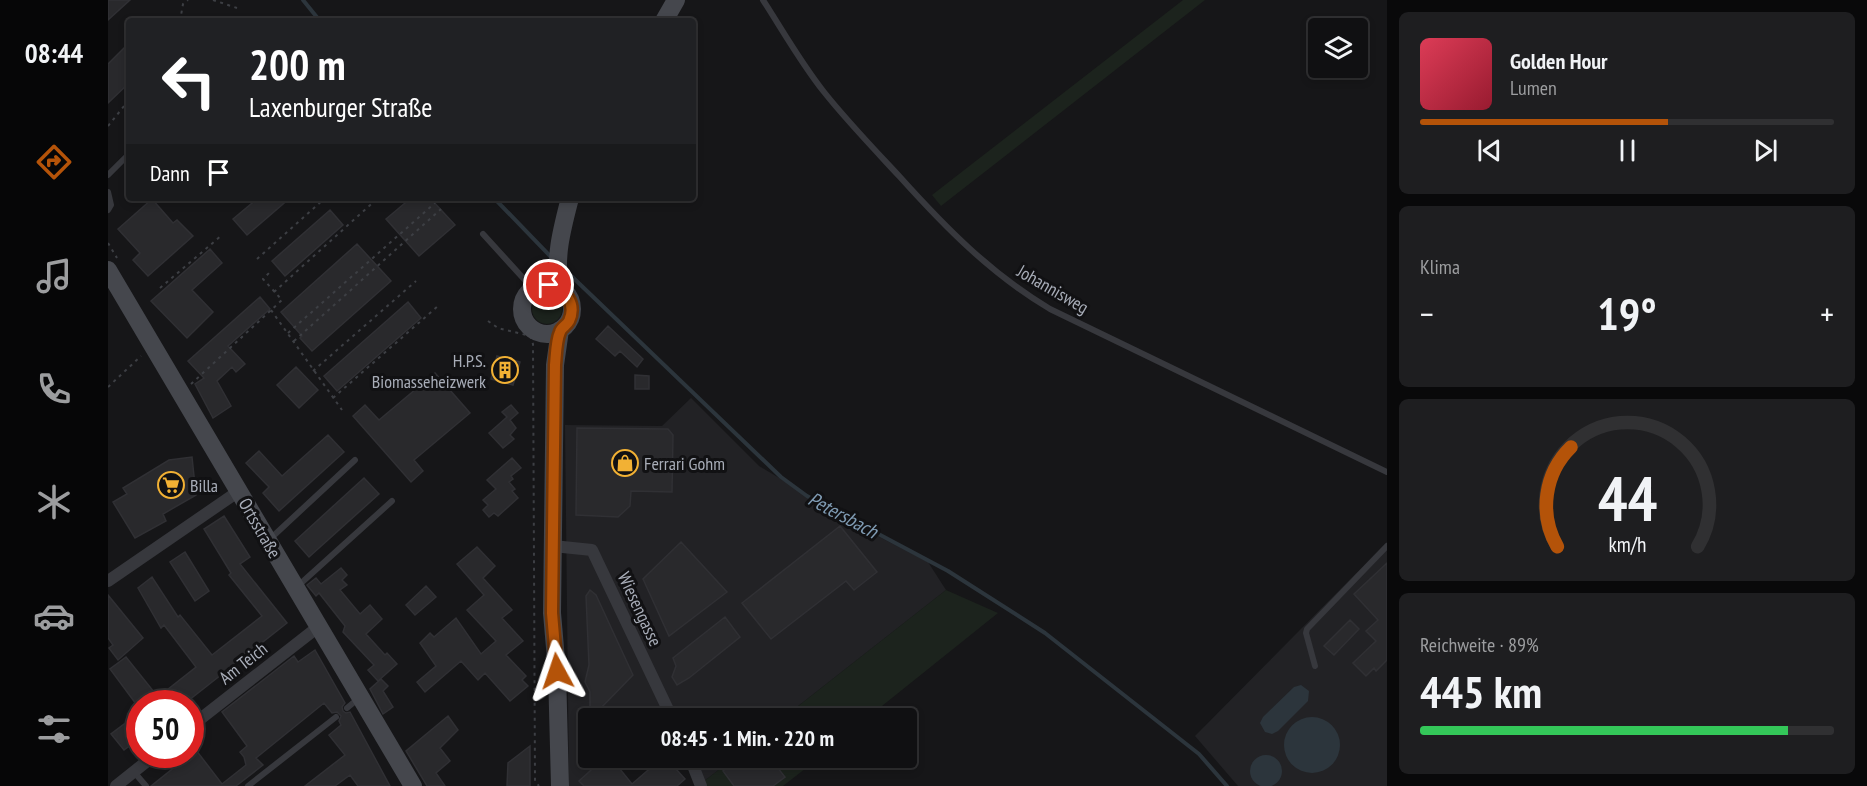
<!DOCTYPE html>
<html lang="de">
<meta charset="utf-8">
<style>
body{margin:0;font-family:"PT Sans Narrow",sans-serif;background:#1e1e20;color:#f1f3f6;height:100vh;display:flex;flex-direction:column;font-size:22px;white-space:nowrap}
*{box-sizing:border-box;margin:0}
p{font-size:20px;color:#9c9d9f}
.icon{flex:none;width:33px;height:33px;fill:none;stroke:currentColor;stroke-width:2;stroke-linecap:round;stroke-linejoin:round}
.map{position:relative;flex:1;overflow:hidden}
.details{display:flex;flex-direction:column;gap:12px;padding:12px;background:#09090a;width:480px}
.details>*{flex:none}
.banner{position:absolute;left:18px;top:18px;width:570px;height:183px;border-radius:6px;box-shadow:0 3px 9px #0003,0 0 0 2px #303032;background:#202124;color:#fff;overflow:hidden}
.fabs{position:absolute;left:1200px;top:18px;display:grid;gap:12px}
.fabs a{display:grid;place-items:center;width:60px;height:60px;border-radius:6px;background:#101012;box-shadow:0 3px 9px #0003,0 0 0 2px #303032;font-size:30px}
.speed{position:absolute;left:18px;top:690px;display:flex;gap:12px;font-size:30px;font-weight:700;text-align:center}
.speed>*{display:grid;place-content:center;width:78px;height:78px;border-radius:50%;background:#101012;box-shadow:0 3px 9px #0003,0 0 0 2px #303032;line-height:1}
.speed .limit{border:9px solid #d22;background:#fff;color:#111}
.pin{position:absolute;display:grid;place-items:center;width:51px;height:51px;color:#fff;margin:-26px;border:3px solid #fff;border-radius:50%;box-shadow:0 2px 6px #0007}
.me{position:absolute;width:66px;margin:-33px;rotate:355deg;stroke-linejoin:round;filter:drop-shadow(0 0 4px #0008)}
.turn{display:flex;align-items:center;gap:21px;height:126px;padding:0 24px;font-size:27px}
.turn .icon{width:78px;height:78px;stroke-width:2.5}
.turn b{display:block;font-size:42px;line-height:51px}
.then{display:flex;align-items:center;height:57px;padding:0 24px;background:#0003;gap:12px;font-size:22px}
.big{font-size:45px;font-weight:700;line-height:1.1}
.details .widget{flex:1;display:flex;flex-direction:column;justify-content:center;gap:9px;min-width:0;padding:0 21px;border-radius:9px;background:#1e1e20}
.details .dial{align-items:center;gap:0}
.dial svg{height:156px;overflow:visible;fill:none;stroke:#303032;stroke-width:7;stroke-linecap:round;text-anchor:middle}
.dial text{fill:#f1f3f6;stroke:none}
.song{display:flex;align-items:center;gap:18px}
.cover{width:72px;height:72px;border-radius:9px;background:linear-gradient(135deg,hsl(350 70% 55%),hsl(350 70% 35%))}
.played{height:6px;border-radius:3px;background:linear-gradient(90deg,#b45309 60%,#303032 60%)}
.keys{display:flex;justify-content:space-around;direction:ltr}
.heat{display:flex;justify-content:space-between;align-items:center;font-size:33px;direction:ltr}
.charge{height:9px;border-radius:4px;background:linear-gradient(90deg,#34c759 89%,#303032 0)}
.trip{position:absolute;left:470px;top:708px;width:339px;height:60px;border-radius:6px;background:#101012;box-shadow:0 3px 9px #0003,0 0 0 2px #303032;font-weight:700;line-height:60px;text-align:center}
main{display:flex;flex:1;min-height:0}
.tabs{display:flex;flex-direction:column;width:108px;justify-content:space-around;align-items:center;background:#060607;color:#9c9d9f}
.tabs .icon{width:42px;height:42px}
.tabs .on{color:#b45309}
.tabs b{font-size:27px;color:#f1f3f6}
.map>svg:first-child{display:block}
.built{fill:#222225}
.green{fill:#1c231d}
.water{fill:#2c353c}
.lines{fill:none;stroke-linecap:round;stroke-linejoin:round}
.stream{stroke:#2c353c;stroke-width:4}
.building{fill:#29292c;stroke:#303034;stroke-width:1.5}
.path{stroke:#3d3f44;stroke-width:2;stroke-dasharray:3 4.5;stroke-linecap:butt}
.lane{stroke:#37383d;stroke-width:6}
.street{stroke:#37383d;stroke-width:12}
.secondary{stroke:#45474d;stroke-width:18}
.route-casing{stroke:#753606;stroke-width:15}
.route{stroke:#b45309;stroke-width:10}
.labels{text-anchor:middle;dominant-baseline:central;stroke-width:6;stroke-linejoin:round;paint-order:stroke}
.street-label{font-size:18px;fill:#a8adb8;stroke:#111113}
.poi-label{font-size:18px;fill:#a8adb8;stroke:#111113;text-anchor:start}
.water-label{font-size:20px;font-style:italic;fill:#7f9bb3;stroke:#111113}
</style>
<main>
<nav class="tabs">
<b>08:44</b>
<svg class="icon on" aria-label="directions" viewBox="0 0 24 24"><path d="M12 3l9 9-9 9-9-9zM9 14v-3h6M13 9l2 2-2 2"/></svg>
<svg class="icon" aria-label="music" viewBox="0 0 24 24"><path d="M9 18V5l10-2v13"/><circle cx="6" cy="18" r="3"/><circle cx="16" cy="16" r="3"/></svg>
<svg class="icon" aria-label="phone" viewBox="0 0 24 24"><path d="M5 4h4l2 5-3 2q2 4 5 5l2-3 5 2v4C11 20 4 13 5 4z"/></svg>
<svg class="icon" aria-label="climate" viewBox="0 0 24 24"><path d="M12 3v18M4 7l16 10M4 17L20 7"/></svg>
<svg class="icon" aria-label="car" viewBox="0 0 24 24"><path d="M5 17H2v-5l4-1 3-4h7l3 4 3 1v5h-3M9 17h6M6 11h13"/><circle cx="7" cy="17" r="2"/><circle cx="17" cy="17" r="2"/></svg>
<svg class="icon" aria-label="filters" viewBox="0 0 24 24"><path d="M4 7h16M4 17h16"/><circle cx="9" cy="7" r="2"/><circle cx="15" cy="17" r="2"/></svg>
</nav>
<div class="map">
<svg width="1279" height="786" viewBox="0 0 1279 786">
<rect width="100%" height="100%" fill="#161618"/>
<!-- built -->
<path class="built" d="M 583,398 L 651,466 L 760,531 L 820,562 L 838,590 L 675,718 L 480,718 L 480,758 L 514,758 L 481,786 L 461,786 L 457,425 L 554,426 Z
M 1279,542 L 1279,786 L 1130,786 L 1087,736 Z
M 586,758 L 626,758 L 595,782 Z"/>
<!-- green -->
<path class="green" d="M 1075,0 L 1097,0 L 833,206 L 824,195 Z
M424 309a15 15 0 1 1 30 0a15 15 0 1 1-30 0Z
M 838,590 L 890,613 L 759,718 L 675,718 Z
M 626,758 L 711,758 L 675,786 L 597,786 L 595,782 Z"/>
<!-- water -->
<path class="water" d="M 1193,685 L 1201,691 L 1200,701 L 1170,731 L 1164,734 L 1157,732 L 1152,723 L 1155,717 L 1186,687 Z
M1176 745a28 28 0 1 1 56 0a28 28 0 1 1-56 0Z
M1142 771a16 16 0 1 1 32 0a16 16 0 1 1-32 0Z"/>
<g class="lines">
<!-- stream -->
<path class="stream" d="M 195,0 L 212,21
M 386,198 L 444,258
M 456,269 L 673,477 L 699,496 L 840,571 L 937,633 L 1091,754 L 1119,786"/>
</g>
<!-- building -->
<path class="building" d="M 0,0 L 22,0 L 0,20 Z
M 21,43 L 21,83 L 0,103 L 0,64 Z
M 150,198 L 182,198 L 139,235 L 125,219 Z
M 303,198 L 322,198 L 347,225 L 311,256 L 278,219 Z
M 44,199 L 65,223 L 69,220 L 85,236 L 40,276 L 25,260 L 32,253 L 10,229 Z
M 222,210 L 235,225 L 177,276 L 164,261 Z
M 249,244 L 283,281 L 204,351 L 192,338 L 194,336 L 173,312 Z
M 102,249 L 114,263 L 84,290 L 105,312 L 79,338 L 43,301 Z
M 152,297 L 162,309 L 120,346 L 137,364 L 128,372 L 124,367 L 109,381 L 123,406 L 105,418 L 87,384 L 96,378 L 80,361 Z
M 300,302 L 313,318 L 229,391 L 216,376 Z
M 500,326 L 535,359 L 529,367 L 512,351 L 507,356 L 488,339 Z
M 389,356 L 412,362 L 405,385 L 383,379 Z
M 188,367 L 210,390 L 191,408 L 169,385 Z
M 327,373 L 362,413 L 306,460 L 315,471 L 303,482 L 245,416 L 257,405 L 271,420 Z
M 527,375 L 541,376 L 541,389 L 527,389 Z
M 403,405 L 410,413 L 402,420 L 408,428 L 402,435 L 406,439 L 395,448 L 381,433 L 399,417 L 394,412 Z
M 469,428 L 560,429 L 565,435 L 564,492 L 523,491 L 522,506 L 510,517 L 468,515 Z
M 220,435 L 236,452 L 171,511 L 155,493 L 161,487 L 138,463 L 151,451 L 174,476 Z
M 84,457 L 88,495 L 55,514 L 58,521 L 27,538 L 5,502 L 19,494 L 15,488 L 61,460 Z
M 404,458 L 413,468 L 403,476 L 405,479 L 401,482 L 407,489 L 404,491 L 410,498 L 390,516 L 386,513 L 381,517 L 375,510 L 380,505 L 375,500 L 388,489 L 379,480 Z
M 256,478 L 271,494 L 201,557 L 187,541 Z
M 116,516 L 142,557 L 132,564 L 179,623 L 76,704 L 28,704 L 2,669 L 18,657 L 50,697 L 88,667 L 56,625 L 53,628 L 30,588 L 44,577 L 70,617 L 72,615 L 104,655 L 154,616 L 121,575 L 123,573 L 96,529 Z
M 732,526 L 769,572 L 746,590 L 738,581 L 663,639 L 634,603 Z
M 573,542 L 619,592 L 561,636 L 535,579 Z
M 369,547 L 387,566 L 375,578 L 404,610 L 394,618 L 415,641 L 398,655 L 418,676 L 414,680 L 420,686 L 402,701 L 377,673 L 370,680 L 353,661 L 317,692 L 309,682 L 328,666 L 312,643 L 322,633 L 326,637 L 348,618 L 373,654 L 388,641 L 359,610 L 376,595 L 349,564 Z
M 77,552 L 101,591 L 87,601 L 62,562 Z
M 1279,563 L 1279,660 L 1268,671 L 1266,668 L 1258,676 L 1245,663 L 1268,641 L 1258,631 L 1270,620 L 1246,594 Z
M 233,568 L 239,575 L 234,580 L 239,585 L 232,590 L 252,614 L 262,605 L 274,619 L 258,634 L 277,655 L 279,653 L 289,664 L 270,681 L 260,670 L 266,665 L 235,632 L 237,626 L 211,593 L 208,596 L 199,585 L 208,578 L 213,584 Z
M 318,586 L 328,597 L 307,615 L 298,605 Z
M 482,590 L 488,595 L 525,675 L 489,712 L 485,712 L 482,709 L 482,692 L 477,682 L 481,665 L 478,596 Z
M 0,595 L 35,638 L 10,660 L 1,648 L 5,645 L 0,638 Z
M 617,617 L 632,637 L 581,678 L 569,685 L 564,677 L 568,666 L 565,658 Z
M 1242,620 L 1251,629 L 1226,655 L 1216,646 Z
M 207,650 L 237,703 L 234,707 L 235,711 L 238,713 L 242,712 L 282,786 L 250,786 L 242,775 L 227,786 L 197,786 L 237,755 L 221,735 L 233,725 L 231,721 L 233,716 L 229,712 L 224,713 L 216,703 L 148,758 L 155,765 L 128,786 L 43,786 L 88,750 L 114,784 L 138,765 L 136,757 L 132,752 L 139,746 L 114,712 L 186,656 L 190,662 Z
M 273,679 L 280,686 L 275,691 L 285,707 L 275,714 L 262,689 Z
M 32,712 L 32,738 L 16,750 L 3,734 Z
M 340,716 L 350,730 L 332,748 L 342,761 L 328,773 L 337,786 L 319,786 L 298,751 Z
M 422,746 L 422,786 L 399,786 L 400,763 Z
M 488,758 L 514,758 L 507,763 L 524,784 L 554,758 L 558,758 L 577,779 L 569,786 L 476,786 L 471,781 L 492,762 Z
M 632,758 L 662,758 L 677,777 L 665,786 L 626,786 L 615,771 Z"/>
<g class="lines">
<!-- path -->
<path class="path" d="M 105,0 L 129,8
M 72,21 L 75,4 L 80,0
M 0,126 L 21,100
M 0,243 L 9,258
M 149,259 L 217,198
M 52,288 L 114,235
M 166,292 L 270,198
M 163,310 L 234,410
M 380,321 L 390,328 L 422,336 L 425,344 L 427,781 L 431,786
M 180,333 L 327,203
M 186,341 L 333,209
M 205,371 L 308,281
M 83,384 L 174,300 L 155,279 L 162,272
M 0,387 L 33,356
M 225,398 L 330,306"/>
<!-- lane -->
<path class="lane" d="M 655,0 C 675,31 693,63 716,92 C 739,121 766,149 792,177 C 837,227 883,274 942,309 L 1279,472
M 0,175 L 21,154
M 0,192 L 3,205 L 0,210
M 375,234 L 425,289
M 162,539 L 247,460
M 191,585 L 284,501
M 1207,666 L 1198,633 L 1199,629 L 1279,546
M 239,708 L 251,698
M 26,772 L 38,786
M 140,786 L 228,717"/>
<!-- street -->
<path class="street" d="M 445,546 L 484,550 L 564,718
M 0,581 L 131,491
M 82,727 L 210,627
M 582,758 L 593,786
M 8,786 L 48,754"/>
<!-- secondary -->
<path class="secondary" d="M 556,21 L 568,0
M 0,270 L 305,786
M414 309a25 25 0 1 1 50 0a25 25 0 1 1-50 0Z
M 452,289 C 446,257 454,229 462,198
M 452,330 L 447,365 L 444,613 L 449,671 L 452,786"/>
</g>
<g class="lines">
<defs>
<path id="route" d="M 441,285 C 457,288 469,304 461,321 C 459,325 453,328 452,332 C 448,341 448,355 447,365 L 444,613 L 449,671"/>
</defs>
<!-- route casing -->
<use href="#route" class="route-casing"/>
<!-- route -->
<use href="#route" class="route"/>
</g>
<!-- icons -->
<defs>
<symbol id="building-ring" viewBox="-11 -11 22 22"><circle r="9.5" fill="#111113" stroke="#f2b134" stroke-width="1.5"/><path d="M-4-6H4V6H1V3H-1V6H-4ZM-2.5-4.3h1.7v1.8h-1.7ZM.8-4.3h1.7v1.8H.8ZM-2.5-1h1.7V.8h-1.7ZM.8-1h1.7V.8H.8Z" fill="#f2b134"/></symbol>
<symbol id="shop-ring" viewBox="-11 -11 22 22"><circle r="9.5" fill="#111113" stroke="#f2b134" stroke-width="1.5"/><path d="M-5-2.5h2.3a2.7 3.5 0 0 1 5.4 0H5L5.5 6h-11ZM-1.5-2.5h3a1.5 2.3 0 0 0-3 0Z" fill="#f2b134"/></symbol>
<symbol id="supermarket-ring" viewBox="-11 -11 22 22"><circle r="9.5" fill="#111113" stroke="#f2b134" stroke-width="1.5"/><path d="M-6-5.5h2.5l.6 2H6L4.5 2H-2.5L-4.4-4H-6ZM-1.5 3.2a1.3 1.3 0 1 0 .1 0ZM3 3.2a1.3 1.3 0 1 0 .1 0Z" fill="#f2b134"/></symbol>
</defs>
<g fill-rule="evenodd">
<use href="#building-ring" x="382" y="355" width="30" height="30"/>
<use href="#shop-ring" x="502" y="448" width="30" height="30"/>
<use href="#supermarket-ring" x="48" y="470" width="30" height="30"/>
</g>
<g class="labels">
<!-- street labels -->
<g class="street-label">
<text transform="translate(945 289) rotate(30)">Johannisweg</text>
<text transform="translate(152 528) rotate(60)">Ortsstraße</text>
<text transform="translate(532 609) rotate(65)">Wiesengasse</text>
<text transform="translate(135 663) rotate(-38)">Am Teich</text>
</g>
<!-- poi labels -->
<g class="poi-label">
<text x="378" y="360" text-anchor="end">H.P.S.<tspan x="378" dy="21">Biomasseheizwerk</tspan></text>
<text x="536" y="463">Ferrari Gohm</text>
<text x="82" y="485">Billa</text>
</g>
<!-- water labels -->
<g class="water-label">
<text transform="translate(735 515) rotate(28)">Petersbach</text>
</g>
</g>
</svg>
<div class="fabs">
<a><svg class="icon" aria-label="layers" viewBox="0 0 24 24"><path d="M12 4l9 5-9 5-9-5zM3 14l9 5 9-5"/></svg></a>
</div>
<div class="speed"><div class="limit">50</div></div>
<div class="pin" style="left:441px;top:285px;background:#d93025"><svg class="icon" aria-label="arrive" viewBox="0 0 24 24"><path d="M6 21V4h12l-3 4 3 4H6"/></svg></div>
<svg class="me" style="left:449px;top:671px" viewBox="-20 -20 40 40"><path d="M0-17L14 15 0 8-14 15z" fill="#b45309" stroke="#fff" stroke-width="4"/></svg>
<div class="trip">08:45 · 1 Min. · 220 m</div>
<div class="banner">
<div class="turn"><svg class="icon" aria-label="left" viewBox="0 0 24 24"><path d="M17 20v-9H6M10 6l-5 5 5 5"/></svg><div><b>200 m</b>Laxenburger Straße</div></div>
<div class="then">Dann<svg class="icon" aria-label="arrive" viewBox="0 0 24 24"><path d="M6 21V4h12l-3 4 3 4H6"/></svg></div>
</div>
</div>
<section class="details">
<div class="widget">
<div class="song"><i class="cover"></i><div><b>Golden Hour</b><p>Lumen</p></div></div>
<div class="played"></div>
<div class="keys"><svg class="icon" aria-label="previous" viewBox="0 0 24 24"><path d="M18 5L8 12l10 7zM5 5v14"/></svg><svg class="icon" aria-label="pause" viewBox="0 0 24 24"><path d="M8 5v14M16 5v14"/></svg><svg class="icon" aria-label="next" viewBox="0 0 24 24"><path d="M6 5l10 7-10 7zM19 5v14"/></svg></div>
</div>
<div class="widget"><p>Klima</p>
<div class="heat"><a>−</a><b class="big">19°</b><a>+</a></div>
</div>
<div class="widget dial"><svg viewBox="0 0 100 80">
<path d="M14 69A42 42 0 1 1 86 69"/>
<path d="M14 69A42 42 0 0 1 21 18" stroke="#b45309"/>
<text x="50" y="56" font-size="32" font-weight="700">44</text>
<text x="50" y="72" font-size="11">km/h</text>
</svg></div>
<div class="widget"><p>Reichweite · 89%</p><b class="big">445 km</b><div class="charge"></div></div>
</section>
</main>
